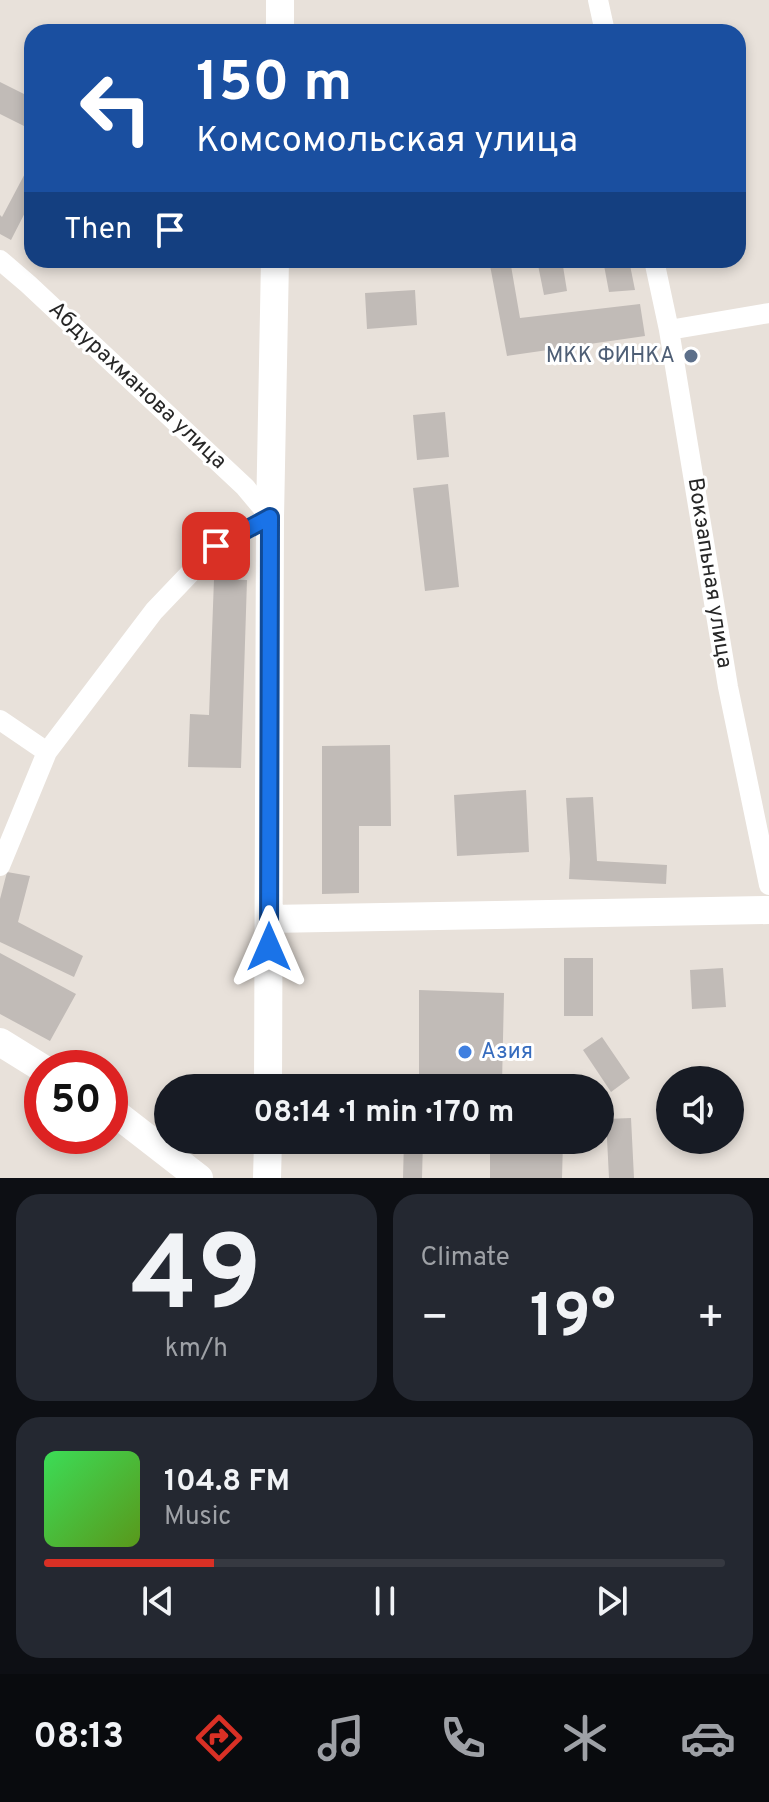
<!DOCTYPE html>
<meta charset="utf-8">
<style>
:root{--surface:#171b24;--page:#242831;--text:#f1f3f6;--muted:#9ea1a6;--line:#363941;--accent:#d93025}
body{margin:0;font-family:Overpass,sans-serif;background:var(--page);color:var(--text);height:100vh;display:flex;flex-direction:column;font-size:30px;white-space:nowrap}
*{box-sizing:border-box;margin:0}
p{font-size:26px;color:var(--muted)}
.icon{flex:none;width:44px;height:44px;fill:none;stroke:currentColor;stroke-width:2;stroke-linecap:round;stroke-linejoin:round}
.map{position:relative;height:1178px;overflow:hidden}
.sheet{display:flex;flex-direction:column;gap:16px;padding:16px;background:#0d0f14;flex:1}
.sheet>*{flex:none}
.top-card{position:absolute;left:24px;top:24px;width:722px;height:244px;border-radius:24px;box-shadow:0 4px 12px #0003;background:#1a4fa0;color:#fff;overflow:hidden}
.buttons{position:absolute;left:656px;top:1066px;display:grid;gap:16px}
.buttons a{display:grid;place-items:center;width:88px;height:88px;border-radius:50%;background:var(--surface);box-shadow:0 4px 12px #0003;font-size:40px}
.speed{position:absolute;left:24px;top:1050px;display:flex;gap:16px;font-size:40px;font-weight:700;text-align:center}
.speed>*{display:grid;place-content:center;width:104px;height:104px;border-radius:50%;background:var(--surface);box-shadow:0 4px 12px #0003;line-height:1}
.speed .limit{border:12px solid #d22;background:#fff;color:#111}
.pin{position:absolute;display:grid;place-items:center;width:68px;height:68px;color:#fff;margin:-34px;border-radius:16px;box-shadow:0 4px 12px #0006}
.me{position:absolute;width:88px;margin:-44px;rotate:0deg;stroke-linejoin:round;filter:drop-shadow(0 0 6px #0008)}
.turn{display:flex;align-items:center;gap:28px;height:168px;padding:0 40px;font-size:36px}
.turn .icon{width:104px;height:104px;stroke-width:2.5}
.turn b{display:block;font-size:56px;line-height:68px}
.then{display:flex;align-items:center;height:76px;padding:0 40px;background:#0003;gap:16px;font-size:30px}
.big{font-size:60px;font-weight:700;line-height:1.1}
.sheet .widget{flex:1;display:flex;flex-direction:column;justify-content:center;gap:12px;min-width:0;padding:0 28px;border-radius:24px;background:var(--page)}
.sheet .dial{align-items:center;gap:0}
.dial b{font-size:104px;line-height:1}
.song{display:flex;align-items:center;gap:24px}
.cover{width:96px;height:96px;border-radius:12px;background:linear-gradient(135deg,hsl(130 70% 55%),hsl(90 70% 35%))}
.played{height:8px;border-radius:4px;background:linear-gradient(90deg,var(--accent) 25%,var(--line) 25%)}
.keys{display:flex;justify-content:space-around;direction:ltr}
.heat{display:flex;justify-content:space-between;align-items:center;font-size:44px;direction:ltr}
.sheet .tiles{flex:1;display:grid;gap:16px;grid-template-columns:1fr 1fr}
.widget:last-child{grid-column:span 2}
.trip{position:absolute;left:154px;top:1074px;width:460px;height:80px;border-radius:40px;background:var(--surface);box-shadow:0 4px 12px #0003;font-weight:700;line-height:80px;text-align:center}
.tabs{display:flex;height:128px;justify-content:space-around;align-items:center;background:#090b0e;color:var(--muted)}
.tabs .icon{width:56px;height:56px}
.tabs .selected{color:var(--accent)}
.tabs b{font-size:36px;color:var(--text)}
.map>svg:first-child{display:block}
.building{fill:#c1bbb7}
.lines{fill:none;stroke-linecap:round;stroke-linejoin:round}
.street{stroke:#fff;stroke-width:20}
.secondary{stroke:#fff;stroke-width:28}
.route-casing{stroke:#114b97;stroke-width:20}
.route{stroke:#1a73e8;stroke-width:14}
.service-dot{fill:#5c6f8a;stroke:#fff;stroke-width:3}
.shop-dot{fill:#3f7fe0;stroke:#fff;stroke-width:3}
.labels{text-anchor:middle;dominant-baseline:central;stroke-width:6;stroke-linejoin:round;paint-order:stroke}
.service-label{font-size:22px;fill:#4e5e75;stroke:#fff;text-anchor:end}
.street-label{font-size:22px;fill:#272727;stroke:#fff}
.shop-label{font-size:22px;fill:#366cbe;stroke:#fff;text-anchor:start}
</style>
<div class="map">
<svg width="769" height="1178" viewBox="0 0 769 1178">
<rect width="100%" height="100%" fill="#e8e1da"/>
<path class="building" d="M0,82L32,98V130L0,114Z
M30,164L32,166V199L11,240L0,234V215L2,217Z
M489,260H510L520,318L640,304L645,336L507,356Z
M537,260H562L567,291L544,295Z
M603,260H629L635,290L609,292Z
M415,290L417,325L367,329L365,293Z
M445,412L449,457L417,460L413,415Z
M448,484L459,587L425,591L413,488Z
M214,579L247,580L241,768L188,767L190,714L209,715Z
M390,745L391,826H359V893L322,894V746Z
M526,790L529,852L457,856L454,795Z
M593,797L597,861L667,865L666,884L569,879L570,859L566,798Z
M7,872L30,876L18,922L83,956L74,977L0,942V899Z
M0,953L76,994L50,1041L0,1014Z
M564,958H593V1016H564Z
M723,968L726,1007L692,1009L690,970Z
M419,990L504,993L502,1084H419Z
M602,1037L630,1078L611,1092L583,1050Z
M631,1118L634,1178H609L606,1119Z
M404,1140H423L422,1178H403Z
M490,1141H563L562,1178H490Z"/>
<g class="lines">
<path class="street" d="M598,0L605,32
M0,260L28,284L245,487L270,517L216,546L154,611L47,752L0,866
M654,260L669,330L728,687L769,885
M669,330L769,313
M0,720L47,752"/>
<path class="secondary" d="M280,32V0
M269,919L769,910
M0,1042L42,1068
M268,1088L270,517L275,260
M110,1109L199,1178
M267,1178L268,1140"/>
</g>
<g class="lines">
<g class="route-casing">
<path id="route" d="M216,546L270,517L269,947"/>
</g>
<use href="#route" class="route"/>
</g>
<circle class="service-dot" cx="691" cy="356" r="8"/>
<circle class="shop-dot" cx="465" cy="1052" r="8"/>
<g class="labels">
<g class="service-label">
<text x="675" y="356">МКК ФИНКА</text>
</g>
<g class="street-label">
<text transform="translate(137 386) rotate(43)">Абдурахманова улица</text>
<text transform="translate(709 573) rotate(81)">Вокэапьная улица</text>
</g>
<g class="shop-label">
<text x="481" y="1052">Азия</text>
</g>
</g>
</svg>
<div class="buttons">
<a><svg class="icon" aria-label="sound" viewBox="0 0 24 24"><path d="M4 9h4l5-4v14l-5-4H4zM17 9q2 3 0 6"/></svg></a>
</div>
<div class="speed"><div class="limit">50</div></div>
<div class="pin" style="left:216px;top:546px;background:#d93025"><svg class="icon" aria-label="arrive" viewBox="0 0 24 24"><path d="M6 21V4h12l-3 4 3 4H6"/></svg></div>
<svg class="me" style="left:269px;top:947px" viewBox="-20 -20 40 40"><path d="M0-17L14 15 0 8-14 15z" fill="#1a73e8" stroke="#fff" stroke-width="4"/></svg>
<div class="trip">08:14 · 1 min · 170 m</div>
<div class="top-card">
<div class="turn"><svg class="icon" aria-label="left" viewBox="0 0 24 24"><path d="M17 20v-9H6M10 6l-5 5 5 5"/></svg><div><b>150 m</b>Комсомольская улица</div></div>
<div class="then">Then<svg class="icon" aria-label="arrive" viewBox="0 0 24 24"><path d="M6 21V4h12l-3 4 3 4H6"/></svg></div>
</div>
</div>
<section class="sheet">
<div class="tiles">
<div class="widget dial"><b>49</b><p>km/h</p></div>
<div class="widget"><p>Climate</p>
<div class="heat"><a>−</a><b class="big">19°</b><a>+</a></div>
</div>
<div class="widget">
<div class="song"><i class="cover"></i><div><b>104.8 FM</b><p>Music</p></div></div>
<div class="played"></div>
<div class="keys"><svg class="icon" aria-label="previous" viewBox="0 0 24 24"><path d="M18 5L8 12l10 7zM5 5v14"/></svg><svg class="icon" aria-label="pause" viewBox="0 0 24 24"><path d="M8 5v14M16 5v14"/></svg><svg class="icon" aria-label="next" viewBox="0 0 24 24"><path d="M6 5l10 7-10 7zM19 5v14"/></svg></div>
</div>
</div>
</section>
<nav class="tabs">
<b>08:13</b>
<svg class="icon selected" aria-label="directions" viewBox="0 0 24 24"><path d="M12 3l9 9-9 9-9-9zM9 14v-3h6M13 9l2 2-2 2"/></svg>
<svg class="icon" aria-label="music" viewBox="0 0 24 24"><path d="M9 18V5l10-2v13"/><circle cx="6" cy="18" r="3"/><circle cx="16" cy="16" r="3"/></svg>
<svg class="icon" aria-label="phone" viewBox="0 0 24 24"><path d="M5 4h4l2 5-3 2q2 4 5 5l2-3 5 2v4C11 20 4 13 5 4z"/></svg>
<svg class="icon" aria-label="climate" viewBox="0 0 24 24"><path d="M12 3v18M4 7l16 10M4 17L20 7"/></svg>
<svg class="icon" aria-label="car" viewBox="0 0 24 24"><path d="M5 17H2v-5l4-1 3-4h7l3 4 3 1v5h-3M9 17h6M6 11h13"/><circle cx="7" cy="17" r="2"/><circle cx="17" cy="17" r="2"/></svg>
</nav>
